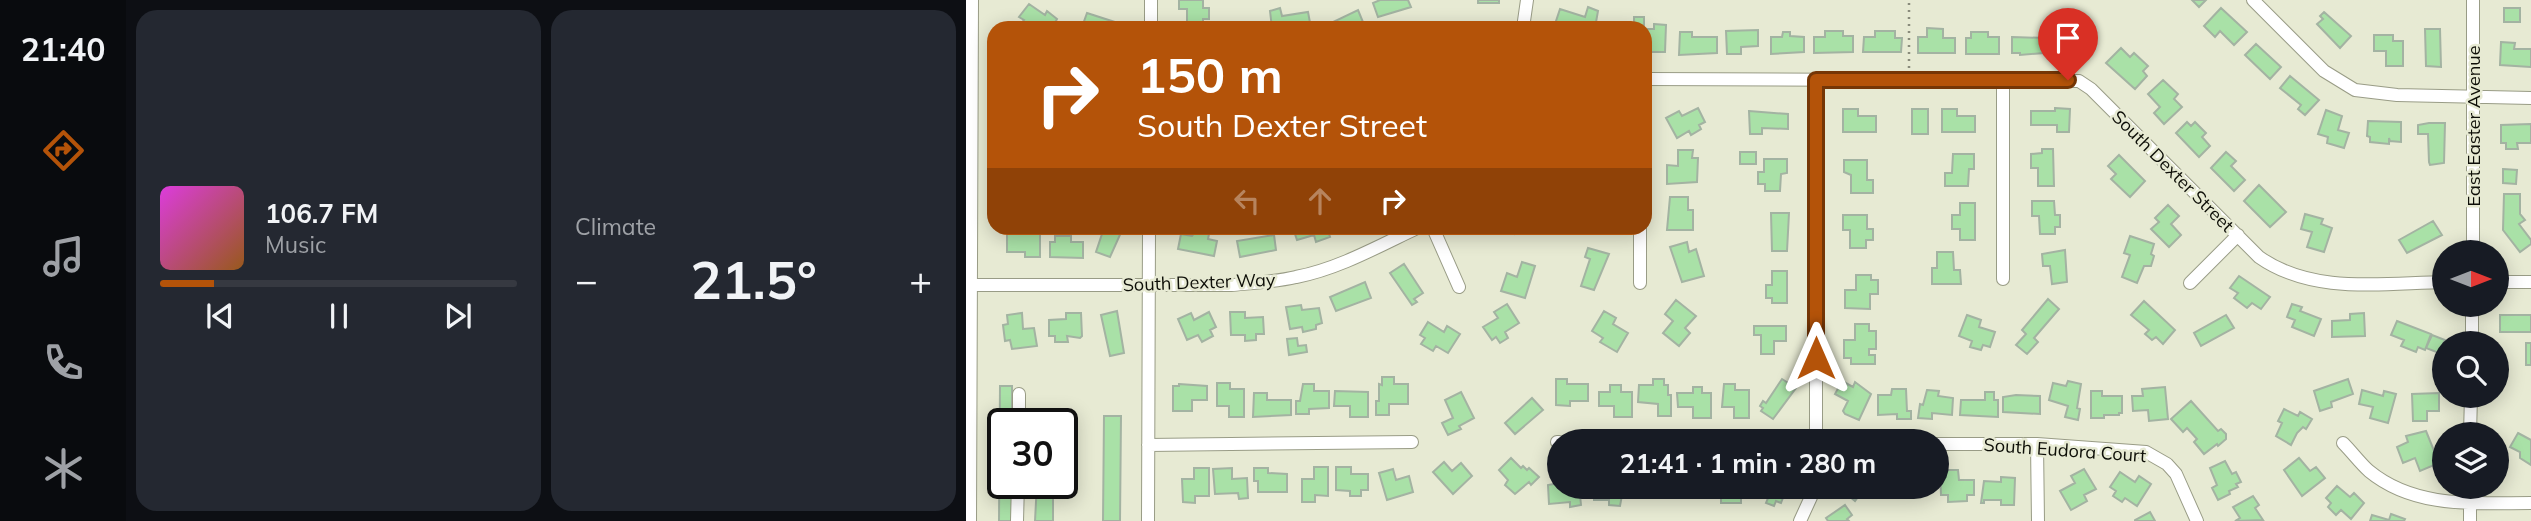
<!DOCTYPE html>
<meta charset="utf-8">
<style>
:root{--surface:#171b24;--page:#242831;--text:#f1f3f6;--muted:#9ea1a6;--line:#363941;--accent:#b45309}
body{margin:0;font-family:Mulish,sans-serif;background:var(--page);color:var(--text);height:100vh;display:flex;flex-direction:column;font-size:26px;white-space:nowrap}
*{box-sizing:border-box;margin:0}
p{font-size:23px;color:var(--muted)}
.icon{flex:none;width:38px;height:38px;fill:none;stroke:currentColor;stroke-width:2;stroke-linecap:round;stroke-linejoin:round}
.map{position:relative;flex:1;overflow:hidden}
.drawer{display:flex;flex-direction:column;gap:10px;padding:10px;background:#0d0f14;width:840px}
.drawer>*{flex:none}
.banner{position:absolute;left:21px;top:21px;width:665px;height:214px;border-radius:21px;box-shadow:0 4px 18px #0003;background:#b45309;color:#fff;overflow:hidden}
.needle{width:46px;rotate:90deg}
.tools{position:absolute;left:1466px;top:240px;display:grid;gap:14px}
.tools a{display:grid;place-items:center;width:77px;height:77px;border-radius:50%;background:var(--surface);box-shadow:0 4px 18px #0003;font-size:35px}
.speed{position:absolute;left:21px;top:408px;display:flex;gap:14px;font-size:35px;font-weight:700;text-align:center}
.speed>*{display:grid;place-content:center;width:91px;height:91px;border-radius:50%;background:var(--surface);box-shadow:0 4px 18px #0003;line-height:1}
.speed .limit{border:4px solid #111;border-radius:10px;background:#fff;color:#111}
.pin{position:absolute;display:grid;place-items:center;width:60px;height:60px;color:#fff;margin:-72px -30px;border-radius:50% 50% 50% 0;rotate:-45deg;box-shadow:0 0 7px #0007}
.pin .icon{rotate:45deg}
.me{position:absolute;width:77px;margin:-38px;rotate:0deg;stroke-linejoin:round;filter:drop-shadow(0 0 5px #0008)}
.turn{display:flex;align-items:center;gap:24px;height:147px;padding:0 35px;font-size:32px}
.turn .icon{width:91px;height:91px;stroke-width:2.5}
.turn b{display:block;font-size:49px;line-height:60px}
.lanes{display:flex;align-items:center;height:66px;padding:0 35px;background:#0003;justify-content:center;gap:35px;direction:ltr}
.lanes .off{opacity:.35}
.big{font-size:52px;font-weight:700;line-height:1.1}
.drawer .widget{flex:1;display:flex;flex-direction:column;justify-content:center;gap:10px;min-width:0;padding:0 24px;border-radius:21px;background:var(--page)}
.song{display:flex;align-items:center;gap:21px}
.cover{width:84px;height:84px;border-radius:10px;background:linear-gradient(135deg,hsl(300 70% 55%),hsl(30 70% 35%))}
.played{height:7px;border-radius:4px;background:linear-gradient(90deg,var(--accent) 15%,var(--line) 15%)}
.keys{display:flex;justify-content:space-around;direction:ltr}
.heat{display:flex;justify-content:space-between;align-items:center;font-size:38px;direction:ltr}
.drawer .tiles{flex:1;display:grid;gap:10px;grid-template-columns:repeat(2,1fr)}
.trip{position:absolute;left:581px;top:429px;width:402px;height:70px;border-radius:35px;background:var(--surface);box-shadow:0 4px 18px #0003;font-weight:700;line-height:70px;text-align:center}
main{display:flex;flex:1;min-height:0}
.tab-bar{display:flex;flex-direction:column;width:126px;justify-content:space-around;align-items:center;background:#090b0e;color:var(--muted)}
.tab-bar .icon{width:49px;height:49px}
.tab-bar .current{color:var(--accent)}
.tab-bar b{font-size:32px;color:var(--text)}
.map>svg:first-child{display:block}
.building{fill:#a9e1a7;stroke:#a3b3a2;stroke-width:2}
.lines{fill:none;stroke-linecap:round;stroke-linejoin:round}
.minor-casing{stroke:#999c86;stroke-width:14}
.major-casing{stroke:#999c86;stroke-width:18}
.path{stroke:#898b7b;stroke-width:2.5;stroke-dasharray:2 5;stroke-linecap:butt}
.minor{stroke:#fff;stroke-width:12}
.major{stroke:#fff;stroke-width:16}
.route-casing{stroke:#753606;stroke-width:18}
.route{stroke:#b45309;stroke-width:12}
.labels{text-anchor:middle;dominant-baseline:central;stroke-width:5;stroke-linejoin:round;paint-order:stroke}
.street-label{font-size:18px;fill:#0d0e07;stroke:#e7ead3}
</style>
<main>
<nav class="tab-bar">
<b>21:40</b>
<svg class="icon current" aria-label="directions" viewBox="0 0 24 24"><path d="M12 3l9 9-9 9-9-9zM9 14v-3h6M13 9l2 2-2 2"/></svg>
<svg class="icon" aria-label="music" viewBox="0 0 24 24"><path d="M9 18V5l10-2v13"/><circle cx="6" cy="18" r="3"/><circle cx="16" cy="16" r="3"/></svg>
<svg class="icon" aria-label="phone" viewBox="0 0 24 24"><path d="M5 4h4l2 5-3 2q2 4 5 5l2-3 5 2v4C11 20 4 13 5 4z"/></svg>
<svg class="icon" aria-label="climate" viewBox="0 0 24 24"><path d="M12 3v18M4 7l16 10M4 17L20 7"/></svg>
</nav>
<section class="drawer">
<div class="tiles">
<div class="widget">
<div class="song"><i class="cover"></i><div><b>106.7 FM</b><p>Music</p></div></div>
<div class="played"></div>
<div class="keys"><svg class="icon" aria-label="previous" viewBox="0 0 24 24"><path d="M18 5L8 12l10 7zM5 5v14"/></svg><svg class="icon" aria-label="pause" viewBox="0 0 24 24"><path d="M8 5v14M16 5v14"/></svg><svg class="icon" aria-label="next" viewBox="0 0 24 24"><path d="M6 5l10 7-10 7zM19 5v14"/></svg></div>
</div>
<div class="widget"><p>Climate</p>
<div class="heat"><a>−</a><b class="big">21.5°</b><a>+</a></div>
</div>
</div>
</section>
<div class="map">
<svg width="1565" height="521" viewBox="0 0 1565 521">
<rect width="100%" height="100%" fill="#e7ead3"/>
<path class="building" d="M213,0H237V8H243V19H237V27L221,26V9H213Z
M414,0H442L445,7L412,17L407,3Z
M512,0H533V3H512Z
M1226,0H1240L1233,7Z
M63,4L79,15L81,11L91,19L86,28H57L54,25L58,20L53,17Z
M622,7L632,11L629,28H601L589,24L594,9L619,17Z
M314,8L316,16L342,12L345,28H306L304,11Z
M1255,8L1281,32L1268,45L1254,31L1249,37L1238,26Z
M1538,8H1554V22H1538Z
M392,10L399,27L367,28L365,23Z
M1358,12L1385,36L1374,48L1351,24L1357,19L1354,16Z
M121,13L158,25L157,28L116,27Z
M668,17H678V28H668Z
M1106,22H1120V29H1126V45H1108V52H1093V29H1106Z
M688,24L700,25L699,52H685V48H679V29H688Z
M961,28L977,29V38H989V53H952V37H961Z
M1459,29H1474L1475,67L1460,66Z
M792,30V46L775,47V54H761L760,31Z
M859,31H877V36H887V52L848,53V37H859Z
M909,31H929V38H936L935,52H897L898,37H909Z
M714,32H726V37H751V53L713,55Z
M817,32H824V36L838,37V52L805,54V37H816Z
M1005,32H1022V37H1033V54H1000V38H1005Z
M1408,35H1427V41H1437V66H1420V51H1408Z
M1046,37L1079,38L1078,53L1054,55V53H1046Z
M1535,42L1549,43L1548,49H1565V67L1534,65Z
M1290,44L1315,67L1304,79L1279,55Z
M1155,48L1164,57L1168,53L1182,66L1177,71L1181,76L1169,89L1140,63Z
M1324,76L1353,100L1339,115L1332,109L1335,105L1314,88Z
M1197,80L1212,94L1208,99L1216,107L1198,124L1188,113L1194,107L1182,94Z
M732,108L739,122L733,125L735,129L725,135L723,131L711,138L700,118L713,111L716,116Z
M1089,108L1104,109L1103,132H1091V125H1065V111H1089Z
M877,109H892V116H910V132H877Z
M946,109H962V134H946Z
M976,109H991V116H1009V132H976Z
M1360,110L1376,116L1372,130L1383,133L1378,148L1361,143L1362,137L1352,134Z
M783,111L822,114V129L796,128V134H784Z
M1402,121L1435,122V142L1424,141L1423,138V144L1404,142V137L1401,136Z
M1221,122L1225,126L1229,122L1240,133L1236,137L1244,146L1233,157L1210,133Z
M1463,123H1479L1478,163L1464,165L1463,162L1462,134H1452V125Z
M1565,124V143H1551L1552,149H1540V143H1535V125Z
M1076,149H1087L1088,186H1072V168H1065V154L1076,153Z
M712,150H727L726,158H732L731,182L701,184V165L712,166Z
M774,152H790V164H774Z
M1260,152L1270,161L1265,166L1279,180L1268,191L1245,168Z
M987,154H1008V169H1003L1002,186H979V173H986Z
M1153,155L1179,181L1164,197L1145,179L1150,174L1142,166Z
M798,159H821V173L815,174L814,191H799V184H792V172H798Z
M878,160H901V180H907V193H885V175L878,172Z
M1537,169L1551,170L1550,184L1537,183Z
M1293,185L1320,212L1304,227L1278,201Z
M1538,194H1554V214L1559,220L1553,224L1565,240V244L1554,252L1537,230Z
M704,197H722V210H727V230H701Z
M1066,201H1088L1089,215H1094V227H1089V234H1074L1073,216H1066Z
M994,203H1009V240H994V229H986V215H994Z
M1202,205L1213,216L1205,224L1215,235L1203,247L1185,229L1193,222L1189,218Z
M805,213H823L821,251H806Z
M1339,214L1357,219L1355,224L1366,228L1358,252L1341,247L1346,232L1335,229Z
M877,215H901V229H907V240H900V248H884V230H877Z
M1467,221L1476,235L1441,253L1433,240Z
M47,228H62V234H74V257H59V252H41V234H47Z
M136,228H157L144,257L130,252L138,228Z
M327,228H361L364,237L350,242L348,235L331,240Z
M538,228H553L548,234Z
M622,228H640H638V233L622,232Z
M230,231L243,234L242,239L251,241L248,256L212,249L215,234L226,236Z
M308,235L310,250L274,257L271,241Z
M89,236H105V242H117V258L84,257V242H89Z
M1164,236L1188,244L1185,254L1188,256L1185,266H1178L1171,283L1156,277L1164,255L1158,253Z
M721,242L723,252L730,249L738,276L716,282L704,247Z
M622,248L643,254L628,290L615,286L624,259L619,257Z
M1099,250L1101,282L1086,284L1084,266H1077L1076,254Z
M971,252H987L988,270H994L995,284H966V268H971Z
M556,262L569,266L559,298L535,291L541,273L551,277Z
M438,264L457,293L448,299L451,302L446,305L424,273Z
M806,271H821V303H806V298H800V285H806Z
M890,275H905V280H912V294H904V309L879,308V290H890Z
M1273,276L1304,297L1295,309L1286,303L1281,308L1268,298L1272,293L1264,288Z
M399,282L405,298L370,311L364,297Z
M1082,299L1093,309L1068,338L1072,342L1061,354L1050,345L1060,334L1056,330Z
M710,300L730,316L719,328L724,333L713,346L697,333L707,321L699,314Z
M1178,301L1209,330L1197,344L1190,337L1186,340L1179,334L1183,330L1165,315Z
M541,304L553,323L539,332L542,338L534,343L530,337L526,340L517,327L532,318L528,312Z
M1326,304L1336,307L1334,311L1355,319L1348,336L1326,327L1329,320L1321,317Z
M335,305L336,310L353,308L356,323L350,325V329L337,332L336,327L324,329L320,307Z
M151,311L158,353L144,356L135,315Z
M638,311L650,318L647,324L662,333L651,352L634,342L637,338L626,331Z
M243,312L250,327L244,330L247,336L236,342L232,335L221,340L212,319L225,313L228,320Z
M264,312H279V318L297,317L298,334H290V340L279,341V335H265Z
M56,313L57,329L68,328L71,346L46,349L44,340L39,341L37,325L42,324L41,315Z
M100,313H115L116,336L114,338L101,336L102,342H89V336H83V320L100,319Z
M1398,313L1399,336L1366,337V321L1384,320V314Z
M1001,315L1015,320L1013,327L1029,332L1024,347L1017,345L1015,350L1004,347L1006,341L993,336Z
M1260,315L1268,328L1235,346L1228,333Z
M1534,315H1565V332H1534Z
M1431,321L1465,334L1459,350L1452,347L1450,352L1435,346L1438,340L1425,335Z
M462,322L478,332L481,326L494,334L482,353L470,346L467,351L455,344L459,338L454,335Z
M889,324H903V331H910V349H903V355H909V364H885V358H878V340H889Z
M788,326H820V341H808V354H795V335H788Z
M1466,335L1479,340L1473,353L1460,348Z
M331,338L332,346L340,345L341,352L323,355L321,339Z
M1560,343H1565V365H1560Z
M416,377H428V384H442V404H423V415H410V401H413V384L416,385Z
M590,379H601V384H622V401H604V406L590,405Z
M687,379H698V385H702V395H705V416H692V404L672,402L673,385H687Z
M816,379L830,388L807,419L795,411L797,408L794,406L797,401L800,403Z
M1382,379L1387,394L1365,402L1366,407L1354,411L1348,391Z
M876,381L887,387L889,382L905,394L893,420L879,414L877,411L882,401L869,394Z
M1102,381L1115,384L1111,408L1114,409L1112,420L1099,417L1102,406L1083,400L1087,383L1100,386Z
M251,383H264V389H278V417H263V406H251Z
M213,384L241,386V400H226V411H207V386H213Z
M337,384H348V391H363V408L343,409V414H330V401H334Z
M758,384H769V390H783V418H768V407H756Z
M644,385H655V392H666V417H648V406H633V392H644Z
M34,386H46V424H37V483H46V521H33Z
M727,387H736V393H745V418H727V407H712L711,393H727Z
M1199,387L1202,419L1183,421L1182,410L1167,411L1166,396H1177L1176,389Z
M926,389H940L941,411H945V419H931V414L912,415V395H925Z
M961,390L973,391L972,396L987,398L986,415L966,413V419L952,418L954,404L957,405Z
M1396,390L1417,396L1418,391L1430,394L1422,423L1404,418L1407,407L1393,404Z
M369,391L402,392V417H384V406H368Z
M1125,391H1136V396H1156V413H1153V415H1138V418H1125Z
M495,392L508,418L493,426L495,429L482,435L476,423L487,418L479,400Z
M1019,392H1028V400H1032V417L994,415L995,400H1019Z
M288,393H301V400H325V415L287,417Z
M1473,393V411H1461V421H1447L1446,394Z
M1050,395L1074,396V414L1037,412V397Z
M566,398L577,410L549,434L539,423Z
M1225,401L1252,431L1255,429L1260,434V439L1252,446L1251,444L1238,454L1228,442L1231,439L1221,428L1217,432L1205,419Z
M1318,409L1332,416L1334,412L1346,419L1340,429L1337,427L1331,433L1325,445L1310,436L1316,423L1312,421Z
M70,416H87V424H70Z
M138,416H155L154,521H137Z
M1460,431L1473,463L1454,471L1449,458L1437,463L1431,447L1442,442L1440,436Z
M1552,433L1565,440V465L1554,458V452L1544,447Z
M545,458L555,468L557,466L561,470L563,468L573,477L565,485L563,482L549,494L539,485L542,480L533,470Z
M1333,458L1344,471L1350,467L1359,478L1336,496L1318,470Z
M1259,461L1266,474L1270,472L1275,482L1270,484L1272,487L1263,491L1264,494L1252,500L1246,488L1251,485L1244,468Z
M478,462L486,471L495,463L506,476L487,494L467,472Z
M348,467H362V496L349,495V502H336V479H348Z
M370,467H385V474H402V490H395V496H384V491L370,490Z
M228,468H243V496H229V503L217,502L216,479H228Z
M266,468V479L281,478L282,498L273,499L272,493L249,494L247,469Z
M288,468H302V473L321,474V492H292V481H288Z
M427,469L430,480L443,476L447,492L421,500L413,473Z
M1118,469L1130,489L1118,495L1121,501L1105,510L1094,491L1109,483L1105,476Z
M974,470H992L993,480H1008V495H1001V501L982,502V495H975Z
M1154,472L1169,482L1173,476L1185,484L1171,506L1159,498L1156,502L1147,496L1150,491L1144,487Z
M1035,477L1049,478L1048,505H1035V500H1018V503H1015L1018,481L1035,482Z
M71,483H87V521H69Z
M593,483V486H613L615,505L604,507V502L583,504L582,485Z
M628,486H663L662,495H656L654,506L643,505V500H628Z
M671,486H698L699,495L673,498Z
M710,486H742V492H728V497H717V492H710Z
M748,486H782V494H775V503H755V495H748Z
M787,486H818L821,487L815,503L810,501L808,506L800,503L802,498L785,492Z
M871,486H900L889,501Z
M928,486H961V492L928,493Z
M1371,486L1384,497L1388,493L1398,503L1385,519L1375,510L1370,515L1362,507L1365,503L1360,498Z
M1287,496L1293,505L1289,508L1297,520L1269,521L1274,518L1267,507Z
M879,505L886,515L881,519L883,521H862L860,518Z
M1184,512L1189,521H1169V520Z
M1425,514L1439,519L1438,521H1404L1406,515L1423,520Z"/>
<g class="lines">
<g class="minor-casing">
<path id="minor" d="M1287,0L1358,71L1389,90L1431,95L1565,98
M185,28V0
M557,28L561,0
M679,79L1113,81L1125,89L1293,257C1347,295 1416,283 1479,282
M467,228L493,287
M674,228V283
M1507,252V0
M1037,279V81
M1531,282H1565
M1224,283L1272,235
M4,285H265C287,283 309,282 330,277C372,269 413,246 451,228
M1506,343V304
M53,424V394
M1504,434L1505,396
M850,441V80
M591,442H593
M1377,443C1386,452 1394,463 1403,471C1449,509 1510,503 1565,503
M971,444H1071L1180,452L1201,464L1210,474L1231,521
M1071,444L1072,521
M182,445L446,442
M1504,486V521
M51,521L52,483
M182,521L183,228
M834,521L845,497L846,486"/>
</g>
<g class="major-casing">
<path id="major" d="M2,521L4,0"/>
</g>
<path class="path" d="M943,3V69"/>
<use href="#minor" class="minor"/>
<use href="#major" class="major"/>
</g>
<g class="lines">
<g class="route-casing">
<path id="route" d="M850,358V80H1102"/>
</g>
<use href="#route" class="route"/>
</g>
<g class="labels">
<g class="street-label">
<text transform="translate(1507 126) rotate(-90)">East Easter Avenue</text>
<text transform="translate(1207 171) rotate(45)">South Dexter Street</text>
<text transform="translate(233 282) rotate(-2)">South Dexter Way</text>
<text transform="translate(1099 450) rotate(4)">South Eudora Court</text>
</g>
</g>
</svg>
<div class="tools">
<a><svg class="needle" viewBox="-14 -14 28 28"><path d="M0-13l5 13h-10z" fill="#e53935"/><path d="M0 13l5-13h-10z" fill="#9ea1a6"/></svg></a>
<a><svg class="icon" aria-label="search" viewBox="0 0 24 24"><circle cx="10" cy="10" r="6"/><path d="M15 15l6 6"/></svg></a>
<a><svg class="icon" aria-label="layers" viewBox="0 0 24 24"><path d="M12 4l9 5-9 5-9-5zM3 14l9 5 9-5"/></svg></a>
</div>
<div class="speed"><div class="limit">30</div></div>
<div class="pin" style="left:1102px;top:80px;background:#d93025"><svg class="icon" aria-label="arrive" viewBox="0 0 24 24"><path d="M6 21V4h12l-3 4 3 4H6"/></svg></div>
<svg class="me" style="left:850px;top:358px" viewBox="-20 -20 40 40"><path d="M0-17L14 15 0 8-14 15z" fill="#b45309" stroke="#fff" stroke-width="4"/></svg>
<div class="trip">21:41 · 1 min · 280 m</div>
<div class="banner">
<div class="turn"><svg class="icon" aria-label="right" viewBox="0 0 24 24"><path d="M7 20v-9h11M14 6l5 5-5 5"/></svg><div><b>150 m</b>South Dexter Street</div></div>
<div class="lanes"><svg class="icon off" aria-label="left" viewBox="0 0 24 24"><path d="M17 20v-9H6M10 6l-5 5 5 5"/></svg><svg class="icon off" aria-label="ahead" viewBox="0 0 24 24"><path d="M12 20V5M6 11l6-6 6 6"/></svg><svg class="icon" aria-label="right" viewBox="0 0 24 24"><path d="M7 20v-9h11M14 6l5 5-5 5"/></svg></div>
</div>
</div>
</main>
